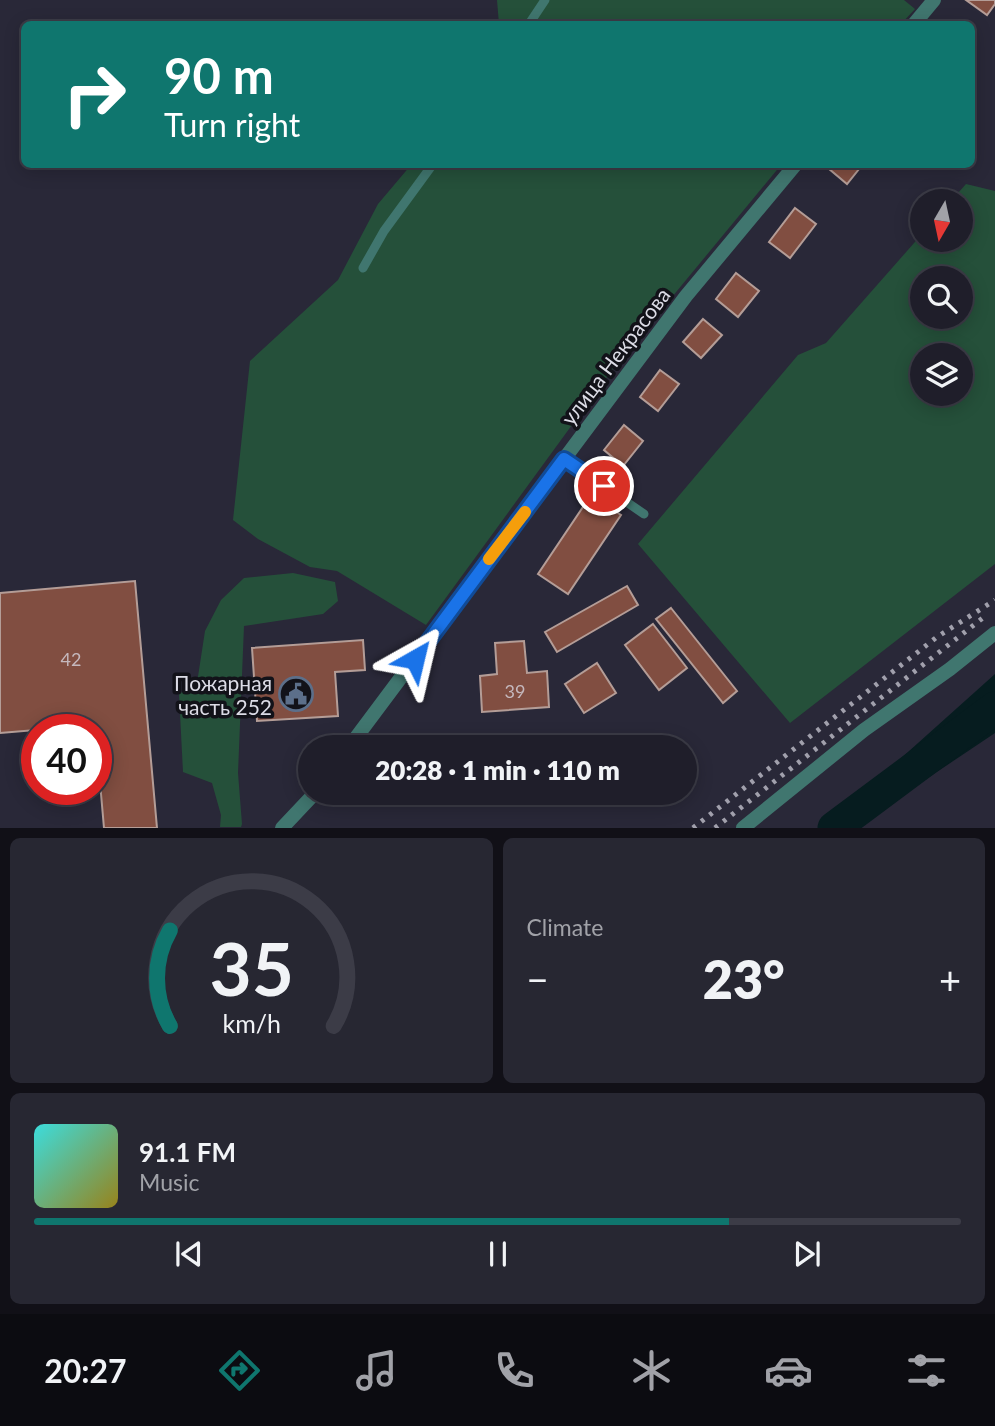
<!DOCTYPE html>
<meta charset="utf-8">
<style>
:root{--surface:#1f1e2a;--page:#272732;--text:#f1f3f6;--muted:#a1a2a8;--line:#3c3c47;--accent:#0f766e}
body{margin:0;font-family:Lato,sans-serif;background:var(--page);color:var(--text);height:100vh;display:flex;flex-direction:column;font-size:26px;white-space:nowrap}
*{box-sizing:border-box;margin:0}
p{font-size:23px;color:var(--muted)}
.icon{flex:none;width:38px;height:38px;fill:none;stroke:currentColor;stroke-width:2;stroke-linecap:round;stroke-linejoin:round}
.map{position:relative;height:828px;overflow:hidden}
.sheet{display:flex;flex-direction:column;gap:10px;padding:10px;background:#111017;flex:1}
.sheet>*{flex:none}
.guide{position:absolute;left:21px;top:21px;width:954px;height:147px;border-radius:10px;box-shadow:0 4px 18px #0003,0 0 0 2px var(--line);background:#0f766e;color:#fff;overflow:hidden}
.needle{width:46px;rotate:189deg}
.fabs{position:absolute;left:910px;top:189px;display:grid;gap:14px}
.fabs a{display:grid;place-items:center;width:63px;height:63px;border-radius:50%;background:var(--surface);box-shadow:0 4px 18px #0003,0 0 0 2px var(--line);font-size:35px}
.speed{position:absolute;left:21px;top:714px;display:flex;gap:14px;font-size:35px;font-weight:700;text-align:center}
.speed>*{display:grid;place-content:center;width:91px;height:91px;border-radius:50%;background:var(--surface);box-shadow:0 4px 18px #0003,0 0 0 2px var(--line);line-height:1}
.speed .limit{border:10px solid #d22;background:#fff;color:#111}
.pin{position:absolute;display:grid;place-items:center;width:60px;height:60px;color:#fff;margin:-30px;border:4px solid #fff;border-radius:50%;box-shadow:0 2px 7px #0007}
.me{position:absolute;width:77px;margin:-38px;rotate:37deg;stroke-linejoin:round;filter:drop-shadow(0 0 5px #0008)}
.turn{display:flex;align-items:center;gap:24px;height:147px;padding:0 28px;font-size:32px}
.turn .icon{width:91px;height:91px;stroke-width:2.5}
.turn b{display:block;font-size:49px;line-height:60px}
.big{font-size:52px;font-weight:800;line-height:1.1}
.sheet .widget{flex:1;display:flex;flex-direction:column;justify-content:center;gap:10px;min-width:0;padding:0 24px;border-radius:10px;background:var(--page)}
.sheet .dial{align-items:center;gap:0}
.dial svg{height:182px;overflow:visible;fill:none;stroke:var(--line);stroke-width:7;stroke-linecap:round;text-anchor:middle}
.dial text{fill:var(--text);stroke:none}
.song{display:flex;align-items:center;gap:21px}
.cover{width:84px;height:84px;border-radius:10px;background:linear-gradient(135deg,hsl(180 70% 55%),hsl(50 70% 35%))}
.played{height:7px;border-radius:4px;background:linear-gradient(90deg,var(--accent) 75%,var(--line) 75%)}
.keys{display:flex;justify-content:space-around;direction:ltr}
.heat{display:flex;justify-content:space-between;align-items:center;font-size:38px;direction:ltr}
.sheet .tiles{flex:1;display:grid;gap:10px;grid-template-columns:1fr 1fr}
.widget:last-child{grid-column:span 2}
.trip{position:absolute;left:298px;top:735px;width:399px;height:70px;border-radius:35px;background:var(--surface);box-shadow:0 4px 18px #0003,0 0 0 2px var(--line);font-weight:800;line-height:70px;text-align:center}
.menu{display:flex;height:112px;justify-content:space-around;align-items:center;background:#0c0c11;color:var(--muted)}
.menu .icon{width:49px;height:49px}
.menu .active{color:var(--accent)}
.menu b{font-size:32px;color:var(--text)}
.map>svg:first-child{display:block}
.green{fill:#25503a;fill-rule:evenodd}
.water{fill:#061c1f}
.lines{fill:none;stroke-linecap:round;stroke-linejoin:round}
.river{stroke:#061c1f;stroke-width:33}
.building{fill:#814e41;stroke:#b49d97;stroke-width:2}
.service{stroke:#40766f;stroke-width:9}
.minor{stroke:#40766f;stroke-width:14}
.tertiary{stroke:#40766f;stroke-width:14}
.rail{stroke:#a1a0ac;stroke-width:5;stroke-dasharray:3.5 7;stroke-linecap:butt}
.route-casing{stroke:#114b97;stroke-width:18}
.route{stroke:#1a73e8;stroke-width:12}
.slow{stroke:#f59e0b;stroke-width:12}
.labels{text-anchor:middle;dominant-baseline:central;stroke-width:7;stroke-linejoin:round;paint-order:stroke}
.number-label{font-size:18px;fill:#c5b8bd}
.street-label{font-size:21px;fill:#dcdce6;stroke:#121219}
.poi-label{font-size:21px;fill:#dcdce6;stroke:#121219;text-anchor:end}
</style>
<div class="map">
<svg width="995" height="828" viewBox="0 0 995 828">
<rect width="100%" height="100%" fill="#292838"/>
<path class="green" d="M497,0H904L915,9L901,24H499Z
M411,165H781L615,366L426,625L337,571L310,567L258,539L233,520L250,361L338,280L378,204Z
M966,184L995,191V564L790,723L638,544L798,355L826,343L922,234V240H961V201H951ZM922,278H961V317H922ZM922,355H961V394H922Z
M293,573L335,582L338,601L323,614L244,626L238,773L242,824L241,827H220L221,815L212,783L183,772L179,694L197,683L205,631L221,600L244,578Z"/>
<path class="water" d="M995,674V733L919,784L900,790L889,769Z"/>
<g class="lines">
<path class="river" d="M834,828L995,708"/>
</g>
<path class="building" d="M966,0H995V4L987,15Z
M831,164H863L847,184L828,168Z
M795,208L816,224L790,258L769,242Z
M736,273L759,291L738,317L716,299Z
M703,319L722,335L701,358L683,342Z
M660,370L679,384L658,411L640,397Z
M624,425L643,441L623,466L604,450Z
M591,495L621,515L568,594L538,574Z
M135,581L157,828H104L95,725L0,733V593Z
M627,586L638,605L557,652L545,632Z
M671,608L737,691L723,703L656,619Z
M653,624L687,668L659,690L625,645Z
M363,640L365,670L335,672L338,716L257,721L252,648Z
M524,641L527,673L547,671L549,707L482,712L480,676L497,674L495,643Z
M597,663L616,693L584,713L565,684Z"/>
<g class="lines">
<path class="service" d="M529,24L545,0
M363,268L384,231L433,164
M564,459L644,514"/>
<path class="minor" d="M743,828L864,730L950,669L995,633"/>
<path class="tertiary" d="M914,24L934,0
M349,747L686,296L796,164
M282,828L315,793"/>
<path class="rail" d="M693,828L937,637L995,600
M715,828L984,617"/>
</g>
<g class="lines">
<g class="route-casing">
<path id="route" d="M415,659L564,459L604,486"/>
</g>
<use href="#route" class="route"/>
<path class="slow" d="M489,559L525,512"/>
</g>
<defs>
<g id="civic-ring" transform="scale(1.75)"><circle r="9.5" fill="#121219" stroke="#5c6f8a" stroke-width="1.5"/><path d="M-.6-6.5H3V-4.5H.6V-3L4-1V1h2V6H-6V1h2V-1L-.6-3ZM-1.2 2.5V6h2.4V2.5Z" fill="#5c6f8a"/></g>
</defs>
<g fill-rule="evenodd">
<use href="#civic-ring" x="296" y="694"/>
</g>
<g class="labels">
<g class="number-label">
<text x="71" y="659">42</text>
<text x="515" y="691">39</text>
</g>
<g class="street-label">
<text transform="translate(615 356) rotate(-53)">улица Некрасова</text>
</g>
<g class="poi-label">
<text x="272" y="682">Пожарная<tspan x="272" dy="24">часть 252</tspan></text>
</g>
</g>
</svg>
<div class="fabs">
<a><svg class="needle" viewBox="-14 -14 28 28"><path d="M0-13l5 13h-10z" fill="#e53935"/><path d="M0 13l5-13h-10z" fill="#a1a2a8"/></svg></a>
<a><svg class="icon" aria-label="search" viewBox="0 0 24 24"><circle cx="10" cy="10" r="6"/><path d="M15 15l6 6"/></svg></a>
<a><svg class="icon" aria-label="layers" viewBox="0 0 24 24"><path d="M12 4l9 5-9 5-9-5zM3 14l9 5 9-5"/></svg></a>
</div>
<div class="speed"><div class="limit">40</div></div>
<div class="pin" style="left:604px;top:486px;background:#d93025"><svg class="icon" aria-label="arrive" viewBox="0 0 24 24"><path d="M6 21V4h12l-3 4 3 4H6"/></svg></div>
<svg class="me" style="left:415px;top:659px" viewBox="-20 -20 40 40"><path d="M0-17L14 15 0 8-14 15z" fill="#1a73e8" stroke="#fff" stroke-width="4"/></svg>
<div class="trip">20:28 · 1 min · 110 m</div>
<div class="guide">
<div class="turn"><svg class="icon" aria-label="right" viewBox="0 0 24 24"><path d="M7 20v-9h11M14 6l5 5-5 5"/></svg><div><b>90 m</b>Turn right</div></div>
</div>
</div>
<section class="sheet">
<div class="tiles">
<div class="widget dial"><svg viewBox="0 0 100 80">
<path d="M14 69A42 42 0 1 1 86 69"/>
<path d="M14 69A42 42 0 0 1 14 27" stroke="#0f766e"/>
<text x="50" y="56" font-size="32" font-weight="700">35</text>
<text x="50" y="72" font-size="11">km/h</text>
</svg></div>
<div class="widget"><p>Climate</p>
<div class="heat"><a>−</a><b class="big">23°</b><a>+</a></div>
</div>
<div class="widget">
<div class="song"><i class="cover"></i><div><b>91.1 FM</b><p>Music</p></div></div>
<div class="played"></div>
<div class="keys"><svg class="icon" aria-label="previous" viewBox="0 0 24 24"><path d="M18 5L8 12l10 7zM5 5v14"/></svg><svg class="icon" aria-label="pause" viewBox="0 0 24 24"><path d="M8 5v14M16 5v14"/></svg><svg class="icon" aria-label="next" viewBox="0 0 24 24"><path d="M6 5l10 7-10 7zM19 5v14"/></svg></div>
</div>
</div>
</section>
<nav class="menu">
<b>20:27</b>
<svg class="icon active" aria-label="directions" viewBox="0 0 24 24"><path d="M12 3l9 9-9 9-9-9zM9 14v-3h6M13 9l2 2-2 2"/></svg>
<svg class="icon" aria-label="music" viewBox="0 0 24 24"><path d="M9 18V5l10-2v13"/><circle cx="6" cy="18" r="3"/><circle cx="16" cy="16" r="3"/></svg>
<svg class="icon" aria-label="phone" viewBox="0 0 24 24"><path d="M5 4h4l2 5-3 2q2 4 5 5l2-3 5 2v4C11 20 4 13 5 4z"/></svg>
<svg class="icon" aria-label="climate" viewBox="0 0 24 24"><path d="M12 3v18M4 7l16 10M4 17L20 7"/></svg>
<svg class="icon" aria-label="car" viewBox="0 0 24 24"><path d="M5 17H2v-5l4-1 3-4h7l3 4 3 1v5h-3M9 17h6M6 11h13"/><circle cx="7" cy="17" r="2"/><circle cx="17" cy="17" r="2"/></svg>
<svg class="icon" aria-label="filters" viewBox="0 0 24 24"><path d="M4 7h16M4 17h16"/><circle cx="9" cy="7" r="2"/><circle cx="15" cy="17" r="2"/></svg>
</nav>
